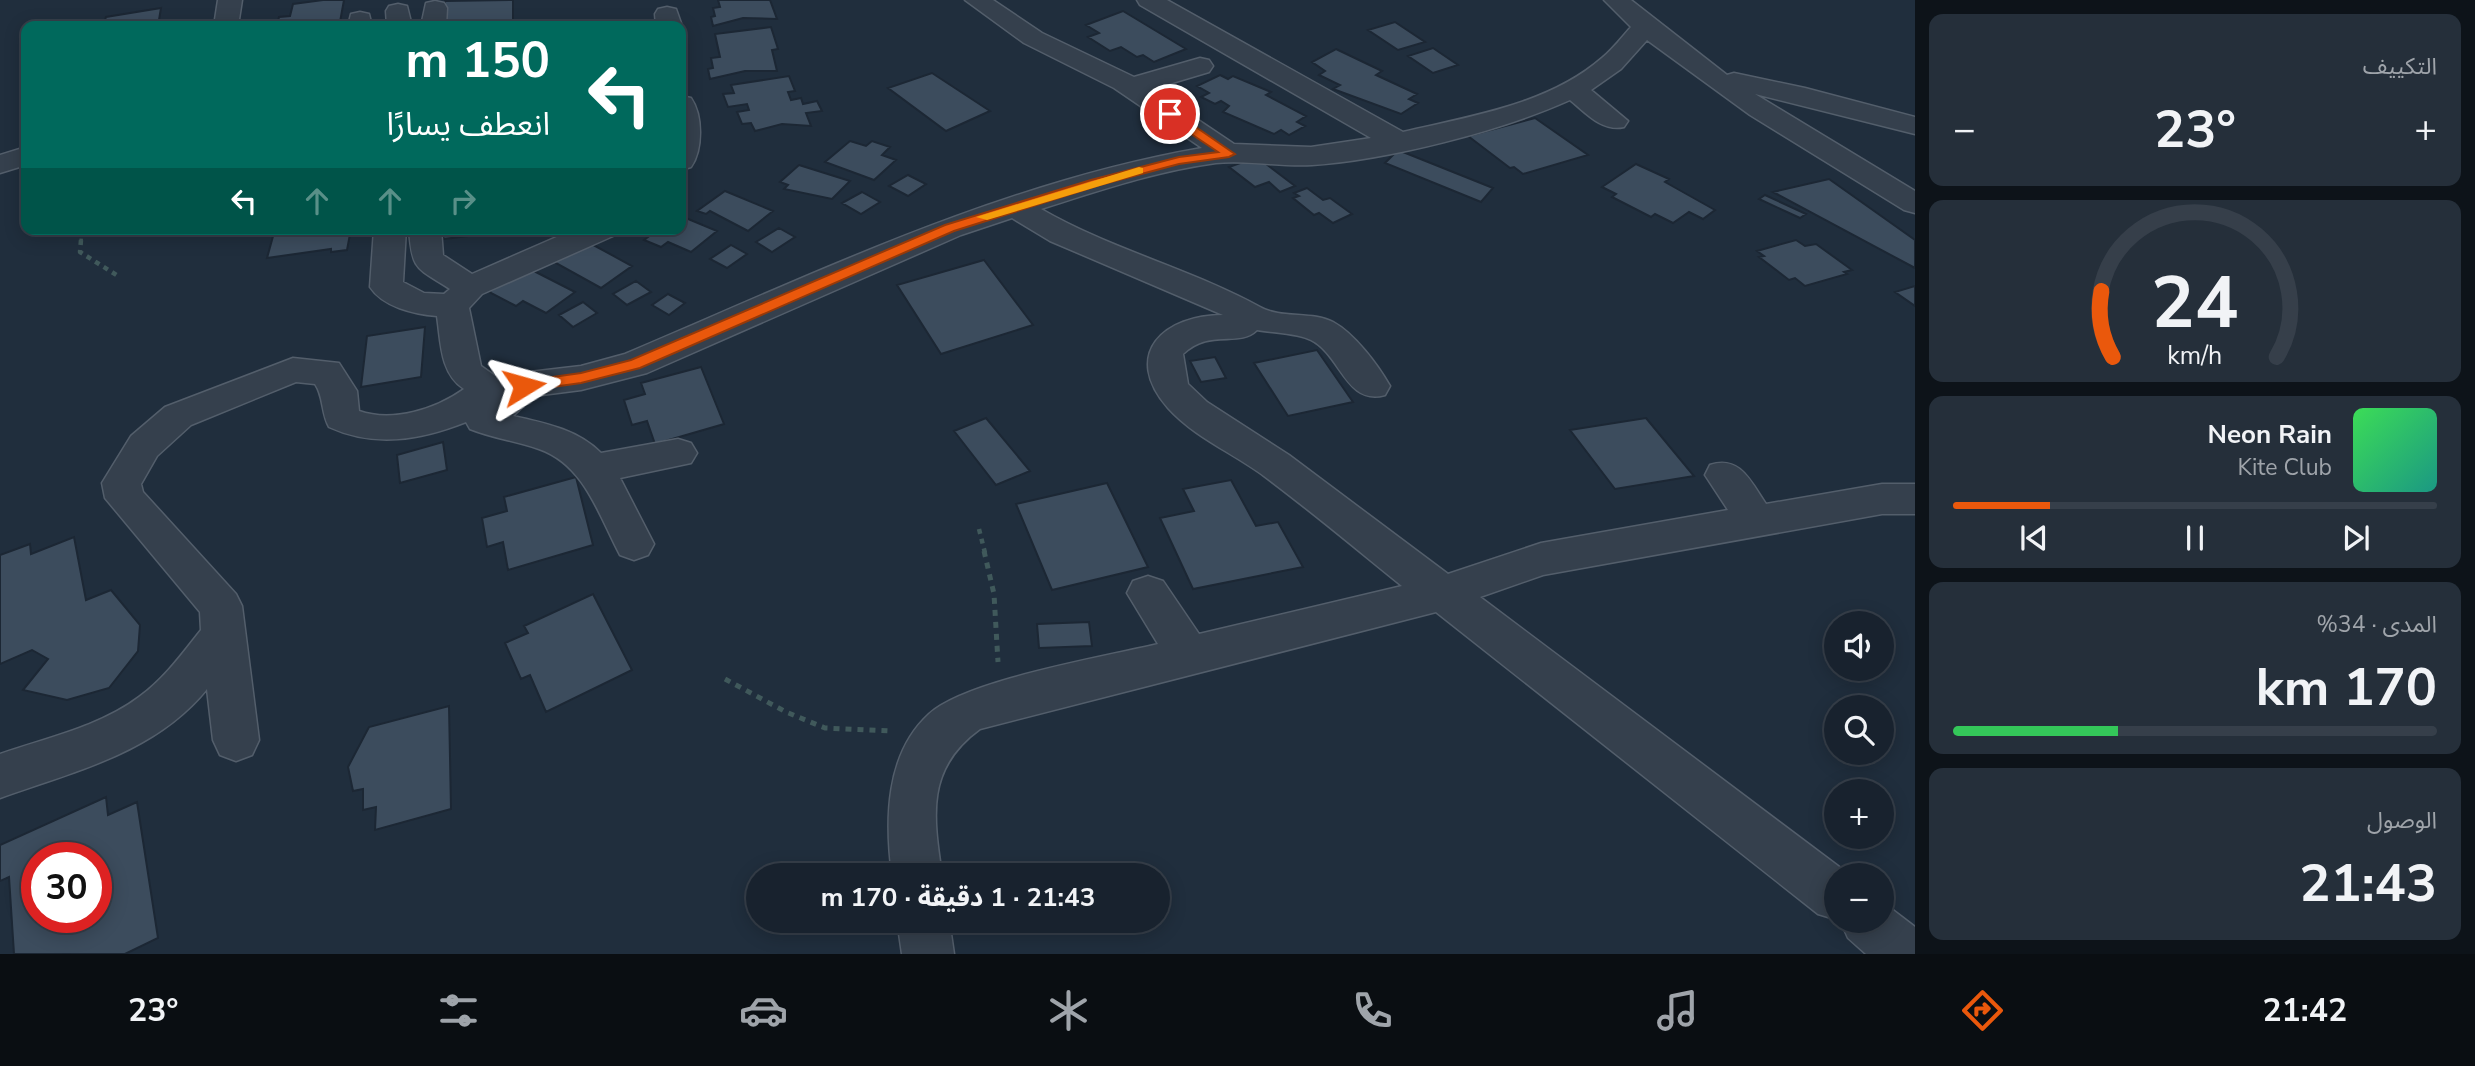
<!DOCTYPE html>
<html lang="ar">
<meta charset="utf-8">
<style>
:root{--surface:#18222e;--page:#252f3a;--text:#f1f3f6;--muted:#9fa4aa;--line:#363f4a;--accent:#ea580c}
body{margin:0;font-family:"Nunito Sans","Noto Sans Arabic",sans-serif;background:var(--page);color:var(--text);direction:rtl;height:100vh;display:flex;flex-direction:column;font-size:26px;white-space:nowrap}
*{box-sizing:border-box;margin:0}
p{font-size:23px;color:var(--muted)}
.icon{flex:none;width:38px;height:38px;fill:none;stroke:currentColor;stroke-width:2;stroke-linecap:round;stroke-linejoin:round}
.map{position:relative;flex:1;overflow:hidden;direction:ltr}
.sheet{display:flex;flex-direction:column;gap:14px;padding:14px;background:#0d1319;width:560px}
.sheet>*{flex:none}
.guide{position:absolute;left:21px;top:21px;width:665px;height:214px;border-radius:14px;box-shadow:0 4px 18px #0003,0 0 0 2px var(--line);direction:rtl;background:#00695c;color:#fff;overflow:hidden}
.fabs{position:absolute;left:1824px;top:611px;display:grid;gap:14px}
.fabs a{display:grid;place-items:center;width:70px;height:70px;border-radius:50%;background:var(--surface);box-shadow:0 4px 18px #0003,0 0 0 2px var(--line);font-size:35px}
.speed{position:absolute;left:21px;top:842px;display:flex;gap:14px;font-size:35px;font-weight:700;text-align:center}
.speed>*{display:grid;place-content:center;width:91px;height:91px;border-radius:50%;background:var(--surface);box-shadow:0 4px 18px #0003,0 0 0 2px var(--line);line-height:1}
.speed .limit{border:10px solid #d22;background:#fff;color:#111}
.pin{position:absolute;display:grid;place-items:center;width:60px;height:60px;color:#fff;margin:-30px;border:4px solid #fff;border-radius:50%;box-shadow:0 2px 7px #0007}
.me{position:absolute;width:77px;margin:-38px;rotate:82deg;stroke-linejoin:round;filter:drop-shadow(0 0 5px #0008)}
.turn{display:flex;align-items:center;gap:24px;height:147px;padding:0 21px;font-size:32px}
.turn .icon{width:91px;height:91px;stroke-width:2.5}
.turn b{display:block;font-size:49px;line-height:60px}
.lanes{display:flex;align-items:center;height:66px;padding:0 21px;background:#0003;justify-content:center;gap:35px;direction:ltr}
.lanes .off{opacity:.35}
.big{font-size:52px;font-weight:700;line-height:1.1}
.sheet .card{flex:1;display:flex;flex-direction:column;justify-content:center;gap:10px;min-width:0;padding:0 24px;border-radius:14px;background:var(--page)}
.sheet .dial{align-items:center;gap:0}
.dial svg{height:182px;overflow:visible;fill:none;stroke:var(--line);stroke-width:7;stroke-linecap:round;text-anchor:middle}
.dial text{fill:var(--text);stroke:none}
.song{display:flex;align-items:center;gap:21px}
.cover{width:84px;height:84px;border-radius:10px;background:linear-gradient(135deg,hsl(130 70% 55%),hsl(170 70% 35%))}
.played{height:7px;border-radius:4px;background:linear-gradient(90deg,var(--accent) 20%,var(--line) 20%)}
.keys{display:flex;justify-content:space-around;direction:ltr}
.heat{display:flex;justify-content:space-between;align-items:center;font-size:38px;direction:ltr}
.charge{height:10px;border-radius:5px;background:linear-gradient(90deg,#34c759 34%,var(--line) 0)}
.trip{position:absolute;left:746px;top:863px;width:424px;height:70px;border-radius:35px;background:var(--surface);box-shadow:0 4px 18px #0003,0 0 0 2px var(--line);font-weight:700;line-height:70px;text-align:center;direction:rtl}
.menu{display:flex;height:112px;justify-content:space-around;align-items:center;background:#0a0e12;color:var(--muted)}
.menu .icon{width:49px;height:49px}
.menu .current{color:var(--accent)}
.menu b{font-size:32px;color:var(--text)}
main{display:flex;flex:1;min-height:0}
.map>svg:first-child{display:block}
.building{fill:#3c4c5d;stroke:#1c2734;stroke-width:2;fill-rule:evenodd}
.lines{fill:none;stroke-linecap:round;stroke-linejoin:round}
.minor-casing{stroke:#535e6b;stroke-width:3}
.path-far2{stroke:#40595b;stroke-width:3.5;stroke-dasharray:3.5 3.5;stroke-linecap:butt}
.path-far1{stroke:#40595b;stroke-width:4.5;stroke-dasharray:5 5;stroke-linecap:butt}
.path{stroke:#40595b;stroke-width:5;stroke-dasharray:6 6;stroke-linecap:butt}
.minor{fill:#35404d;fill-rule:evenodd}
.route{fill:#ea580c;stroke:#983908;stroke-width:2}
.slow{fill:#f59e0b}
</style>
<main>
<section class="sheet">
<div class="card"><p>التكييف</p>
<div class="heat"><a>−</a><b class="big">23°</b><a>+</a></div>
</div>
<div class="card dial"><svg viewBox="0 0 100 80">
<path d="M14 69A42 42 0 1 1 86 69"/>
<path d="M14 69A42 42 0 0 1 9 40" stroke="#ea580c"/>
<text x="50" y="56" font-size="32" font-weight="700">24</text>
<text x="50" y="72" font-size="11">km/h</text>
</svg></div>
<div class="card">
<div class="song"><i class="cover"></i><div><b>Neon Rain</b><p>Kite Club</p></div></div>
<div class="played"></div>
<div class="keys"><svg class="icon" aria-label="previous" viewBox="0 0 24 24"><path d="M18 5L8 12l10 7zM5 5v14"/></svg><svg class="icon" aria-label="pause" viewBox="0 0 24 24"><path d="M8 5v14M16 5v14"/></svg><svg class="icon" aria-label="next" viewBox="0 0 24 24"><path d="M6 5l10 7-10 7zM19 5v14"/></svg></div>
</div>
<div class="card"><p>المدى · 34%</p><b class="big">170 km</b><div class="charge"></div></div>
<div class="card"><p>الوصول</p><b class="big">21:43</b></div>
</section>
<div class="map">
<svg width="1915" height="954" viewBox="0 0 1915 954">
<rect width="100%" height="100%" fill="#202e3d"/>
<path class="building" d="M323,0H344L340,22L313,26H277L279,17L290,16L293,4Z
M513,0V23L443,26L445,1Z
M718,0H770L777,19L743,18L713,26L711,17L715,16L713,8L720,7Z
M161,8L158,26H82V23L105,20L106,17Z
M1123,11L1186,49L1154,62L1143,55L1137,57L1121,47L1110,51L1088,37L1099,33L1086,25Z
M1395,22L1425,42L1398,50L1368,30Z
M771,27L778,49L772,50L777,71H745L710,79L708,69L713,68L711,58L720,57L715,34Z
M1433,48L1458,65L1433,73L1408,56Z
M1336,49L1382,71L1376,75L1417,94L1409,99L1418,103L1401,114L1333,89L1340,85L1319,75L1325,71L1312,62Z
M932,73L990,111L946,131L888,88Z
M1220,75L1228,79L1233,76L1271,92L1266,95L1306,116L1297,122L1305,126L1289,135L1281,130L1274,134L1223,112L1229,106L1221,101L1215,104L1201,97L1209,93L1197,86Z
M789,76L795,91L788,92L791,100L801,98L803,104L817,101L822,111L806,113L811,126L782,124L755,131L751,123L742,124L737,112L749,110L747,104L728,107L723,94L734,93L731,85Z
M1535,118L1588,155L1523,174L1514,167L1510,168L1468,136Z
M850,141L866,146L872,141L890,147L882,155L896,160L874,180L825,162Z
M1398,150L1493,188L1481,202L1385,163Z
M1257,157L1295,186L1280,192L1269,182L1255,187L1229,167Z
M1636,164L1669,179L1665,182L1715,210L1703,219L1689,212L1673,223L1655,214L1651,217L1612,197L1616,194L1602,187Z
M799,165L850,181L832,199L784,189L788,185L780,182Z
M908,175L926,184L908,196L889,186Z
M1829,179L1915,240V268L1773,192Z
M1307,188L1323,200L1330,198L1352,214L1333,223L1319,213L1314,215L1293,198L1299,196L1294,193Z
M725,191L773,211L748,231L710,211L706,214L697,211Z
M862,192L880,202L861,214L842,203Z
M1765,195L1806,214L1800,218L1759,199Z
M681,216L717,231L691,252L668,242L661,247L644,240L648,237L638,233L643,229H681Z
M779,228L795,237L772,252L756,242Z
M275,229H351L347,250L331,252V249L267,258Z
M445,229H484V234L443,239Z
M1796,240L1805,246L1816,244L1852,270L1844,272L1847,274L1805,286L1795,278L1789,280L1759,257L1764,256L1757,251Z
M586,241L632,266L601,288L554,262Z
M731,245L747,254L727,268L710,259Z
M984,260L1033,325L941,354L897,285Z
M526,267L575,292L546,313L523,301L516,306L489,292Z
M636,281L651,292L627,305L613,294Z
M1915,286V306L1895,292Z
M668,294L685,303L669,315L652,305Z
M583,302L597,313L573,327L559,315Z
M425,327L421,377L361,387L367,336Z
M1317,350L1353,402L1288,416L1254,363Z
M1215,357L1226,378L1201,382L1190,361Z
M701,367L724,424L655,444L647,421L632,425L624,400L645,394L641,383Z
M986,418L1030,471L996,485L954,431Z
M1646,418L1694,476L1615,489L1570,430Z
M443,442L447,470L400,483L397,455Z
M576,477L593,545L508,570L503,542L487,547L482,518L507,511L504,497Z
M1231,480L1256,526L1278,522L1303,567L1193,589L1160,518L1194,511L1183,489Z
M1107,483L1148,567L1052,590L1016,504Z
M74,537L86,600L111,590L140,625L138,651L109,688L67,700L23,690L48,659L32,650L0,664V555L30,544L31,554Z
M593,594L632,670L546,712L530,675L521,679L505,643L528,633L524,626Z
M1089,622L1092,646L1039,648L1037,624Z
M449,706L451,809L375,830L376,807L363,810V789L353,791L348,767L369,727Z
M106,797L108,815L137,802L158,938L125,954H14L9,877L0,881V845ZM37,858H96V917H37Z"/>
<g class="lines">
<g class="minor-casing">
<path id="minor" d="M218,0H242L238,26H214Z
M965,0H993L1042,33L1134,77L1200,58L1209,60L1213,66L1209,72L1152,89L1234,144L1311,147L1371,138L1140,5L1137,0H1167L1403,132C1470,116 1548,105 1602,58C1613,49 1622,37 1631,27L1604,0H1631L1727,75L1734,73L1805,88L1915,117V134L1755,94L1915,191V213L1904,210L1750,115L1647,40L1621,69L1591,90L1628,121L1624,127C1602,132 1586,113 1570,100C1501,131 1387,160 1312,165C1280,167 1248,160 1216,163C1156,171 1098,191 1041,209C1110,249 1191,269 1260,307C1281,319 1312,311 1333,322C1355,334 1378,365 1390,386L1385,395C1346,406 1341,355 1311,340C1297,333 1273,333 1257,330C1239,348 1210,328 1183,354L1188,384L1207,402L1289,455L1448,574L1541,543L1728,510L1705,475L1710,465C1740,455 1751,482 1766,504L1882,484H1915V514H1882L1543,575L1480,597L1850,875H1836L1838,920L1818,914L1436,612L980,729C926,768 933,815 942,875H892C885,821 885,754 929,714C966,680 1104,657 1158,644L1127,593L1133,581L1148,576L1163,581L1199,634L1402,586C1356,549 1311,511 1264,476C1233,453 1194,437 1168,408C1121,354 1164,315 1223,315L1050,241L1012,218L961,235L647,373L581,390L534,396L513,416C544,423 577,429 601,453L678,439L691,443L697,453L691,463L620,478L654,544L648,555L634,560L620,555C599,516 585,465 539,449C516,441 492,438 470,429L466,422C420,440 375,448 329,427C321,413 324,397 315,384L296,382L191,425L157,456L141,484L143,492L236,594L242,606L259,740L252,755L236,761L220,755L213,740L207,689C155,753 75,771 0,798V754C46,738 99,727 139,697C164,679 182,654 201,630L200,612L105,498L102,483L131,436L165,407L293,358L339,363L357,391L359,411C393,423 436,409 464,389C440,373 441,343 437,316C414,314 383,307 370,287L374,229H406L403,282L424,293L444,294L450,289C416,267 412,271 409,229H441L443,255L472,274L575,229H617L613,236L482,294L469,308L481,366L495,376L581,366L625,354C812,275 1000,183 1202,148L1114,88L1024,43Z
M435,1L444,3L447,8L446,26H421L426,3Z
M398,4L407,6L412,26H387L386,11L389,6Z
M667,7L676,9L682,26L681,27L656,26L655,14L658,9Z
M360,12L369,14L372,26H348L351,14Z
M681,96L691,98C703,115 703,150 691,167L681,170Z
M26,147V165L0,173V155Z
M1881,901L1915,927V954H1866L1848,938L1840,920H1881Z
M897,920H949L954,954H902Z"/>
</g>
<path class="path-far2" d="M81,242L82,229"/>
<path class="path-far1" d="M81,240L80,252L118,276
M979,529L985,553"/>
<path class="path" d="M984,551L994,594L998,662
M725,679L786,712L825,728L891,731"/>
<use href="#minor" class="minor"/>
</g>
<path class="route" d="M1166,112H1174L1235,154L1229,157L1179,164L1100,185L954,231L640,368L581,383L524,391L517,386L524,381L581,373L631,360L945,225L1091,180L1179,157L1218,152L1166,117Z"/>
<path class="slow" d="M1139,167L1143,168V173L987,220L976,217Z"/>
</svg>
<div class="fabs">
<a><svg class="icon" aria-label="sound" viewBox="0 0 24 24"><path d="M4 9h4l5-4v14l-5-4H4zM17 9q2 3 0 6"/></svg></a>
<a><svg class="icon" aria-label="search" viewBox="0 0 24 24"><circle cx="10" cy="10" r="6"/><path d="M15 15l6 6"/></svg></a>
<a>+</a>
<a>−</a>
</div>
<div class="speed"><div class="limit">30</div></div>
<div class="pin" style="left:1170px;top:114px;background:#d93025"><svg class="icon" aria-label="arrive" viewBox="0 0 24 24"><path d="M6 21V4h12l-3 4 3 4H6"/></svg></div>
<svg class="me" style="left:524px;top:386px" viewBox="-20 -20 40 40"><path d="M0-17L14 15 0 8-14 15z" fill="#ea580c" stroke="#fff" stroke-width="4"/></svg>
<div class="trip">21:43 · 1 دقيقة · 170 m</div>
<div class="guide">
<div class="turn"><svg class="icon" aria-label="left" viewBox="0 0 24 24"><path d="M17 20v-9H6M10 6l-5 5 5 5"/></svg><div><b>150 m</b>انعطف يسارًا</div></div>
<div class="lanes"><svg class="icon" aria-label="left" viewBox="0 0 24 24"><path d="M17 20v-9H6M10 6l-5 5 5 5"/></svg><svg class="icon off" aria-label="ahead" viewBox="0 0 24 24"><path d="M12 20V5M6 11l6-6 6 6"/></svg><svg class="icon off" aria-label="ahead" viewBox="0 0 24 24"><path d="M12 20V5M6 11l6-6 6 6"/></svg><svg class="icon off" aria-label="right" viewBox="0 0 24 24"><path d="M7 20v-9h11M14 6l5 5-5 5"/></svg></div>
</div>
</div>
</main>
<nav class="menu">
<b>21:42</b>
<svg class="icon current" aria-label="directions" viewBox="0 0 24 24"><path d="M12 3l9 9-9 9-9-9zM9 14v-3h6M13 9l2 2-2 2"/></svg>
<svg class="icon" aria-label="music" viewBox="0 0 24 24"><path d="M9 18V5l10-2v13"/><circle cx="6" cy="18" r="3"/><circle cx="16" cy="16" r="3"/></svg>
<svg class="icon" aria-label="phone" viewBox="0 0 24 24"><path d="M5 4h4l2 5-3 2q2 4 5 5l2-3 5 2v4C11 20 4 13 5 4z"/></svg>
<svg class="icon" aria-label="climate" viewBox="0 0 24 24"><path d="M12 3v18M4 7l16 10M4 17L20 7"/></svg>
<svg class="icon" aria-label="car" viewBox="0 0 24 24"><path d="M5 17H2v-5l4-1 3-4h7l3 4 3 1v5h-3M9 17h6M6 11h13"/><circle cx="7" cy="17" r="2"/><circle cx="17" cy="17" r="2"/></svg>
<svg class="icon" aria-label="filters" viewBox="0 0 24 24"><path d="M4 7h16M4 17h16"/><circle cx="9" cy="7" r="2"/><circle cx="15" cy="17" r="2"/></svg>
<b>23°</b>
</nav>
